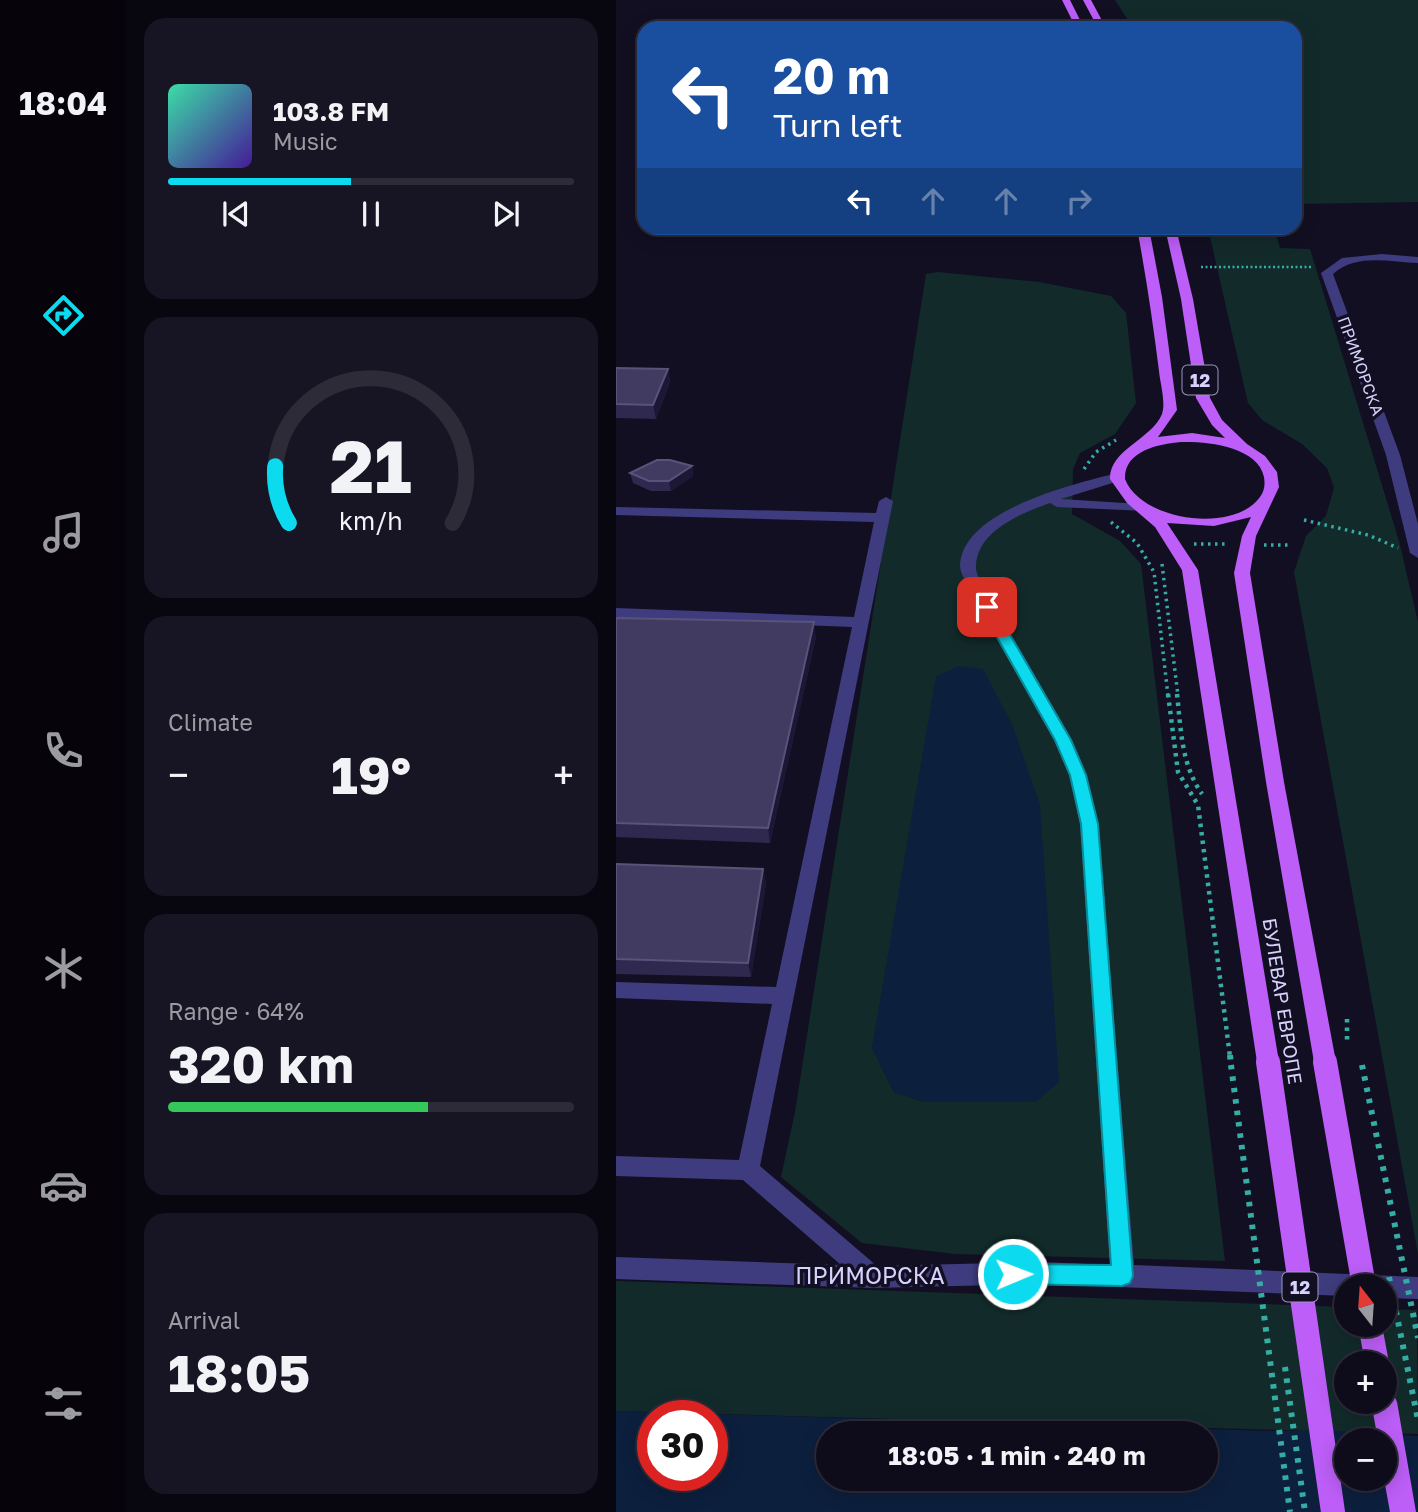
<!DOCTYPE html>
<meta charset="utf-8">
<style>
:root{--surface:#0e0b1a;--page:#171423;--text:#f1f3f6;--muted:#9b9ba2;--line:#2e2b39;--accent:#0cdbef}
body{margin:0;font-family:"Golos Text",sans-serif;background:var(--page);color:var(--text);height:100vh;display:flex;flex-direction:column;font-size:26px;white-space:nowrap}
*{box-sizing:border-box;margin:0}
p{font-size:23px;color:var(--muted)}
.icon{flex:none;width:38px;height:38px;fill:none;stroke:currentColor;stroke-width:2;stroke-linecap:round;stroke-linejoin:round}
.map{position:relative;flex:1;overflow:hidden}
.sheet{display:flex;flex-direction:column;gap:18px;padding:18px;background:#08060e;width:490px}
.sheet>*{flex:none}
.guide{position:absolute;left:21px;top:21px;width:665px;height:214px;border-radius:21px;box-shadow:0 4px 18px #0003,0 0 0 2px var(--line);background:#1a4fa0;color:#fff;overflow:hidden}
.needle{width:46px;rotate:343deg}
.buttons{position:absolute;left:718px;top:1274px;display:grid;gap:14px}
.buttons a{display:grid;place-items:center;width:63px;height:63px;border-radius:50%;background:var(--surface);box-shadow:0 4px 18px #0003,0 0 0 2px var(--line);font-size:35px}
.speed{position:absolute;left:21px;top:1400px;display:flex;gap:14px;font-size:35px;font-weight:700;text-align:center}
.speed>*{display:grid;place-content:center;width:91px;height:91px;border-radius:50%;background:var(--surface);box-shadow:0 4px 18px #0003,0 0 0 2px var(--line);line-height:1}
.speed .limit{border:10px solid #d22;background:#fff;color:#111}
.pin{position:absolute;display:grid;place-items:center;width:60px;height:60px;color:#fff;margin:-30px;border-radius:14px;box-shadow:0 4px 10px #0006}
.me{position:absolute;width:77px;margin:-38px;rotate:89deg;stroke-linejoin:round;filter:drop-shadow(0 0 5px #0008)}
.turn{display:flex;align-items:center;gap:24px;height:147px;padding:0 21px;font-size:32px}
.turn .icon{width:91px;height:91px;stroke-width:2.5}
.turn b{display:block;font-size:49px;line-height:60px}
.lanes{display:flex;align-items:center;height:66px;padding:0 21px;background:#0003;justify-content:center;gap:35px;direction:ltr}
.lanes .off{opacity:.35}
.big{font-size:52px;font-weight:700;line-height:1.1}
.sheet .tile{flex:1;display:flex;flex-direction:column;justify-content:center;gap:10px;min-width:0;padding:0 24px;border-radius:21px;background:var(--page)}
.sheet .dial{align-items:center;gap:0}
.dial svg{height:182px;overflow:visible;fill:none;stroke:var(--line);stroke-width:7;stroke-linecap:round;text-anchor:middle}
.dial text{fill:var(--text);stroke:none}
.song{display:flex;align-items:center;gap:21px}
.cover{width:84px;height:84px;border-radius:10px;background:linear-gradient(135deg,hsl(160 70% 55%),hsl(260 70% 35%))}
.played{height:7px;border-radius:4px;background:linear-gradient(90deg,var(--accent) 45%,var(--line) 45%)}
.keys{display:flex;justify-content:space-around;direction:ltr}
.heat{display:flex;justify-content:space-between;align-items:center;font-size:38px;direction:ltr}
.charge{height:10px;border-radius:5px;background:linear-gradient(90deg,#34c759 64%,var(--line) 0)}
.trip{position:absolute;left:200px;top:1421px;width:402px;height:70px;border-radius:35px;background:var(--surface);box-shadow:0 4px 18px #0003,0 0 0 2px var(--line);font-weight:700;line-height:70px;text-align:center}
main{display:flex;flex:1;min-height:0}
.tabs{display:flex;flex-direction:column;width:126px;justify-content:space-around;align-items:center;background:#06040a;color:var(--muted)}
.tabs .icon{width:49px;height:49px}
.tabs .selected{color:var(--accent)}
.tabs b{font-size:32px;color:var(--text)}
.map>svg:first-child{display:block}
.green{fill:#122b2a;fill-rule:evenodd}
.water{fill:#0c1f3d;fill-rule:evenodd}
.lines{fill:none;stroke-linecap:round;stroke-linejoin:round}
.path-far3{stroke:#34aea5;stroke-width:2.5;stroke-dasharray:2 2.5;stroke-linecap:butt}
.path-far2{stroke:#34aea5;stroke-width:3.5;stroke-dasharray:2.5 4.5;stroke-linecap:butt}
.path-far1{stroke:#34aea5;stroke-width:4.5;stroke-dasharray:3.5 5;stroke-linecap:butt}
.path{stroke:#34aea5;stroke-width:6;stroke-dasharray:4.5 7;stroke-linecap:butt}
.minor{fill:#3e3c7e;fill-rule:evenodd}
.major{fill:#bc5ef7;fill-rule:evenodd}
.path-bridge{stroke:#34aea5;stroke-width:6;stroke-dasharray:4.5 7;stroke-linecap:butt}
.major-bridge{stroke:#bc5ef7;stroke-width:24}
.wall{fill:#30294f}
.shaded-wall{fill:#1c1735}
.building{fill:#413b62;stroke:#59537a;stroke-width:2}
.route{fill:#0cdbef;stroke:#088e9b;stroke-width:2}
.labels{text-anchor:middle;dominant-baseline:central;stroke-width:7;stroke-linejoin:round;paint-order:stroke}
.far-street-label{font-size:16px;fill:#d6d2fd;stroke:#120f22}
.shield{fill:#120f22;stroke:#9b98bb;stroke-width:2}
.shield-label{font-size:18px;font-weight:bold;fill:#d6d2fd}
.street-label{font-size:19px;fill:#d6d2fd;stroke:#120f22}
.near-street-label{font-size:23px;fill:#d6d2fd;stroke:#120f22}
</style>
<main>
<nav class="tabs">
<b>18:04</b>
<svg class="icon selected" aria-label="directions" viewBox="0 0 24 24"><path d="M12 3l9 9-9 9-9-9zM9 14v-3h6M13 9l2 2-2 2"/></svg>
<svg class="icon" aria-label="music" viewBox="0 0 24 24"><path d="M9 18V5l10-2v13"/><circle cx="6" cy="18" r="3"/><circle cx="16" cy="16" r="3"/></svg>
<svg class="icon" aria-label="phone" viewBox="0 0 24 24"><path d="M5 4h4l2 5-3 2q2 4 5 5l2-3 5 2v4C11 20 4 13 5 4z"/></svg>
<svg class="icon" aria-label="climate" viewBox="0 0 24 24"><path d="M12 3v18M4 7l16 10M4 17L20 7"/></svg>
<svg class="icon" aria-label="car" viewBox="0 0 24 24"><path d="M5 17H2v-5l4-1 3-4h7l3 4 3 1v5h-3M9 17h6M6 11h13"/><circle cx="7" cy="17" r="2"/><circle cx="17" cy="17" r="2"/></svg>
<svg class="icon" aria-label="filters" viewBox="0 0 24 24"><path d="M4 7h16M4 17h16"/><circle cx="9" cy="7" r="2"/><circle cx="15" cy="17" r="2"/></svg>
</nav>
<section class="sheet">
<div class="tile">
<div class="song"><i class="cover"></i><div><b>103.8 FM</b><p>Music</p></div></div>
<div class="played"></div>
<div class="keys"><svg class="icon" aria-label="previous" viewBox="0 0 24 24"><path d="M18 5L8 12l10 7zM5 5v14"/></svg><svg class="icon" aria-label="pause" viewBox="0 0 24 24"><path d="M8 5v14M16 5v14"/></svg><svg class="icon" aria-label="next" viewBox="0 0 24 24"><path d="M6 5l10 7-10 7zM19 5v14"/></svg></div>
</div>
<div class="tile dial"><svg viewBox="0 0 100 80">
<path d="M14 69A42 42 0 1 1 86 69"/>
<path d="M14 69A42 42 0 0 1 8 44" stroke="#0cdbef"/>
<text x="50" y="56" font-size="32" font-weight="700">21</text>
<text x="50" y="72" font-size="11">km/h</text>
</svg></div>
<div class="tile"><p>Climate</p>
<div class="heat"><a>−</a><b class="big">19°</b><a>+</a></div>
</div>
<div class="tile"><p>Range · 64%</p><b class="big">320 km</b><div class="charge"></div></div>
<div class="tile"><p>Arrival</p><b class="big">18:05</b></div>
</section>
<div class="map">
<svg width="802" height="1512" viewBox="0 0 802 1512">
<rect width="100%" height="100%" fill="#120f22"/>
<path class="green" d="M499,0H802V202L679,204V28H517Z
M592,228H658L664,248L694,249L783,541L802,622V1254L678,572L690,536L710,516L718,488L711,468L686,444L646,420L632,403Z
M322,272L423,282L495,296L510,313L520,403L499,434L464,453L457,469L456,514L504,541L525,564L609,1261L339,1254L246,1243L165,1177L179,1112L310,274ZM256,1047L308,1102L278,1092Z
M0,1281L730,1307V1325H768V1309L801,1310L802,1434L0,1411ZM730,1363H768V1402H730Z"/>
<path class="water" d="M343,666L367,669L396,724L424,805L443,1082L420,1102H308L278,1092L256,1047L320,676Z
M0,1411L658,1431L705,1430L802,1436V1512H0ZM37,1416H96V1475H37ZM212,1433H590V1479H212ZM730,1440H768V1479H730Z"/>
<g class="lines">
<path class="path-far3" d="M585,267H696"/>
<path class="path-far2" d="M468,469L480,452L500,440
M688,520L752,535L782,548
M495,522L521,543L538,572L552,696
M578,544H612
M648,545H675
M546,564L562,696"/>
<path class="path-far1" d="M552,694L562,772L582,805L614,1057
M561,694C565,729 565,764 586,794
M731,1019V1042"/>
<path class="path" d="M614,1055L615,1065"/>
<path class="minor" d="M766,254L802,257V263C774,262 740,253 717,274L784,455L802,524V558L794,553L770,455L705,273L726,258Z
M501,473L506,474V480L445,499L525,504L532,508L530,511L441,507L434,503C406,513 362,530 360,565C359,572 364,580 367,586L456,740L471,775L482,824L518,1265L802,1277V1299L768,1298V1286H730V1296L425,1284L257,1288L0,1279V1257L225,1265L127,1180L0,1176V1156L123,1160L156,1004L0,998V982L160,987L236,627L0,618V608L238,617L258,522L0,515V507L260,513L263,501L270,497L277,501L144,1166L261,1266L425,1262L494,1265L464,824L453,775L438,740L351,586C349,580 344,572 344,565C347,510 458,484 501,473Z"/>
<path class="major" d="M446,0H454L468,28H460Z
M467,0H475L490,28H482Z
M521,228H533L546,297L561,410L542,437L576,433L609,438L596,425L580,398L565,299L549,228H560L577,299L594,398L606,420L631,444L649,456L661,472L663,487L640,536L634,573L668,782L720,1062L716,1068L709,1071L702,1068L698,1062L650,782L618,573L626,536L635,517L598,526L551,523L582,570L663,1062L659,1068L652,1071L645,1068L641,1062L566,570L539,527L511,503L494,479C493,450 536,439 546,414C550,402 544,383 543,371C537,323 530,276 521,228ZM565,442C589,441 642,446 648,477C649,484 649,490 644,497C618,534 525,521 509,479C508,451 542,444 565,442Z
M742,1325H766L773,1363L770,1372L768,1363H749Z
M768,1389L777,1393L781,1402L800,1512H774L768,1479V1440H762L755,1402H768Z"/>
<path class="path-bridge" d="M615,1065L674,1512
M746,1065L802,1338
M773,1277L802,1420
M669,1367L689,1512"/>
<path class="major-bridge" d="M652,1062L717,1512
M709,1062L748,1286"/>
</g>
<path class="wall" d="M0,368L52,369L54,383L40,419L0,418Z
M76,466L77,476L55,491H35L17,483L14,473Z
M0,618L200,637L154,843L0,837Z
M0,864L147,869L150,884L135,977L0,974Z"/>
<path class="shaded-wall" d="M52,369L54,383L40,419L37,405Z
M76,466L77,476L55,491L53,481Z
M198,622L200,637L154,843L152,828Z
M147,869L150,884L135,977L132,963Z"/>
<path class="building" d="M0,368L52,369L37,405L0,404Z
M41,460H54L76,466L53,481H33L14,473Z
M0,618L198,622L152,828L0,823Z
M0,864L147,869L132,963L0,959Z"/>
<path class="route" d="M371,603L378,607L455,740L470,775L482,824L517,1276L514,1283L506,1286L397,1284L389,1281L386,1274L389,1267L397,1264L495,1265L465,824L454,775L439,740L364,607Z"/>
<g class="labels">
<g class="far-street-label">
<text transform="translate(745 366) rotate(70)">ПРИМОРСКА</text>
</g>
<g class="shield">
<rect x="566.5" y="365.5" width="35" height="29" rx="5"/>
<rect x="666.5" y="1272.5" width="35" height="29" rx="5"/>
</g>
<g class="shield-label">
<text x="584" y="380">12</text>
<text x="684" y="1287">12</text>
</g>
<g class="street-label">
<text transform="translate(667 1001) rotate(81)">БУЛЕВАР ЕВРОПЕ</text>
</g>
<g class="near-street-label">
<text x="254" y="1275">ПРИМОРСКА</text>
</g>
</g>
</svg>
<div class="buttons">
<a><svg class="needle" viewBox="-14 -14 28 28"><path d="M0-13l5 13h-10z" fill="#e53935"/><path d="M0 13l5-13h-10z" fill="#9b9ba2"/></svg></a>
<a>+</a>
<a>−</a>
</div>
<div class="speed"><div class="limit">30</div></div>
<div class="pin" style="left:371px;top:607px;background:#d93025"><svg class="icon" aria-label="arrive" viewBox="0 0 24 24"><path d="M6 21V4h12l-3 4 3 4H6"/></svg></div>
<svg class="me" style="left:397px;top:1274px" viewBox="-20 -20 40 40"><circle r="17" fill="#0cdbef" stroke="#fff" stroke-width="3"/><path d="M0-11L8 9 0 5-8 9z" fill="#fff"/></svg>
<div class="trip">18:05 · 1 min · 240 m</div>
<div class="guide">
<div class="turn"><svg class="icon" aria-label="left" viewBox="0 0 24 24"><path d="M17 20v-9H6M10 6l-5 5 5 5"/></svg><div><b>20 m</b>Turn left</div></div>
<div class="lanes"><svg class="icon" aria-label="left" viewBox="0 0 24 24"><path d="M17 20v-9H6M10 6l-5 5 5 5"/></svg><svg class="icon off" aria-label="ahead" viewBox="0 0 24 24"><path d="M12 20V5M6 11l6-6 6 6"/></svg><svg class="icon off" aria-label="ahead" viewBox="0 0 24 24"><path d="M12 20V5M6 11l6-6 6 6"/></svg><svg class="icon off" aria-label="right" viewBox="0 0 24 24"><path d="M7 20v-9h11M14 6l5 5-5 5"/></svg></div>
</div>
</div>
</main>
